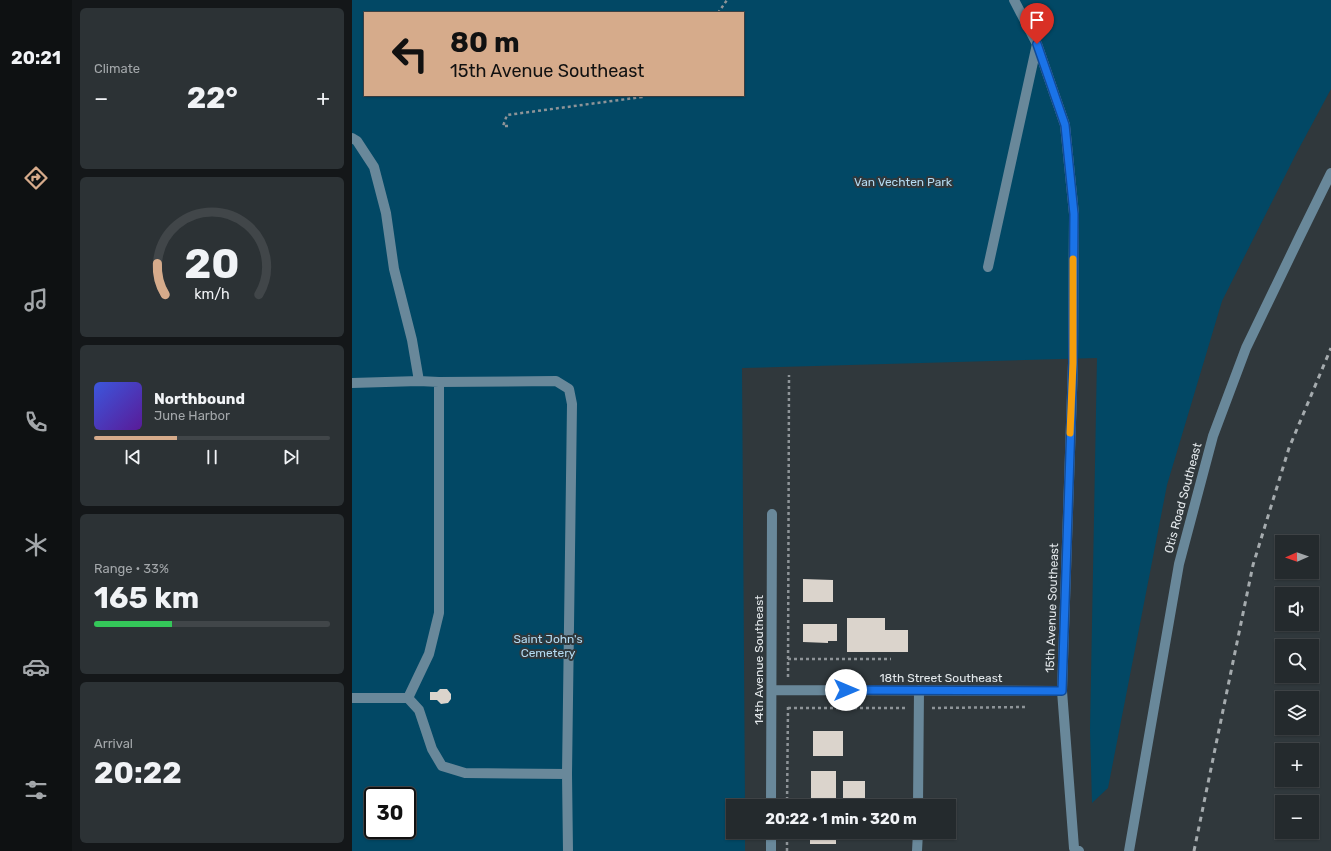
<!DOCTYPE html>
<meta charset="utf-8">
<style>
:root{--surface:#242a2d;--page:#2c3235;--text:#f1f3f6;--muted:#a3a7aa;--line:#414649;--accent:#d6ab8b}
body{margin:0;font-family:Rubik,sans-serif;background:var(--page);color:var(--text);height:100vh;display:flex;flex-direction:column;font-size:15px;white-space:nowrap}
*{box-sizing:border-box;margin:0}
p{font-size:13px;color:var(--muted)}
.icon{flex:none;width:22px;height:22px;fill:none;stroke:currentColor;stroke-width:2;stroke-linecap:round;stroke-linejoin:round}
.map{position:relative;flex:1;overflow:hidden}
.drawer{display:flex;flex-direction:column;gap:8px;padding:8px;background:#141719;width:280px}
.drawer>*{flex:none}
.top-card{position:absolute;left:12px;top:12px;width:380px;height:84px;border-radius:0px;box-shadow:0 1px 3px #0004,0 0 0 1px var(--line);background:#d6ab8b;color:#111;overflow:hidden}
.needle{width:26px;rotate:268deg}
.tools{position:absolute;left:923px;top:535px;display:grid;gap:8px}
.tools a{display:grid;place-items:center;width:44px;height:44px;border-radius:0px;background:var(--surface);box-shadow:0 1px 3px #0004,0 0 0 1px var(--line);font-size:20px}
.speed{position:absolute;left:12px;top:787px;display:flex;gap:8px;font-size:20px;font-weight:700;text-align:center}
.speed>*{display:grid;place-content:center;width:52px;height:52px;border-radius:50%;background:var(--surface);box-shadow:0 1px 3px #0004,0 0 0 1px var(--line);line-height:1}
.speed .limit{border:2px solid #111;border-radius:6px;background:#fff;color:#111}
.pin{position:absolute;display:grid;place-items:center;width:34px;height:34px;color:#fff;margin:-41px -17px;border-radius:50% 50% 50% 0;rotate:-45deg;box-shadow:0 0 4px #0007}
.pin .icon{rotate:45deg}
.me{position:absolute;width:44px;margin:-22px;rotate:90deg;stroke-linejoin:round;filter:drop-shadow(0 0 3px #0008)}
.turn{display:flex;align-items:center;gap:14px;height:84px;padding:0 20px;font-size:18px}
.turn .icon{width:52px;height:52px;stroke-width:2.5}
.turn b{display:block;font-size:28px;line-height:34px}
.big{font-size:30px;font-weight:700;line-height:1.1}
.drawer .card{flex:1;display:flex;flex-direction:column;justify-content:center;gap:6px;min-width:0;padding:0 14px;border-radius:6px;background:var(--page)}
.drawer .dial{align-items:center;gap:0}
.dial svg{height:104px;overflow:visible;fill:none;stroke:var(--line);stroke-width:7;stroke-linecap:round;text-anchor:middle}
.dial text{fill:var(--text);stroke:none}
.song{display:flex;align-items:center;gap:12px}
.cover{width:48px;height:48px;border-radius:6px;background:linear-gradient(135deg,hsl(230 70% 55%),hsl(270 70% 35%))}
.played{height:4px;border-radius:2px;background:linear-gradient(90deg,var(--accent) 35%,var(--line) 35%)}
.keys{display:flex;justify-content:space-around;direction:ltr}
.heat{display:flex;justify-content:space-between;align-items:center;font-size:22px;direction:ltr}
.charge{height:6px;border-radius:3px;background:linear-gradient(90deg,#34c759 33%,var(--line) 0)}
.trip{position:absolute;left:374px;top:799px;width:230px;height:40px;border-radius:0px;background:var(--surface);box-shadow:0 1px 3px #0004,0 0 0 1px var(--line);font-weight:700;line-height:40px;text-align:center}
main{display:flex;flex:1;min-height:0}
.tabs{display:flex;flex-direction:column;width:72px;justify-content:space-around;align-items:center;background:#0e1112;color:var(--muted)}
.tabs .icon{width:28px;height:28px}
.tabs .active{color:var(--accent)}
.tabs b{font-size:18px;color:var(--text)}
.map>svg:first-child{display:block}
.green{fill:#024865;fill-rule:evenodd}
.building{fill:#dbd4cc}
.lines{fill:none;stroke-linecap:round;stroke-linejoin:round}
.path{stroke:#8e9498;stroke-width:2.5;stroke-dasharray:3 3;stroke-linecap:butt}
.minor{stroke:#69889a;stroke-width:10}
.rail{stroke:#a5abae;stroke-width:3;stroke-dasharray:5 5;stroke-linecap:butt}
.route-casing{stroke:#114b97;stroke-width:10}
.route{stroke:#1a73e8;stroke-width:7}
.slow{stroke:#f59e0b;stroke-width:7}
.labels{text-anchor:middle;dominant-baseline:central;stroke-width:4;stroke-linejoin:round;paint-order:stroke}
.park-label{font-size:12px;fill:#b4dbf2;stroke:#30383c}
.street-label{font-size:12px;fill:#e4e9ec;stroke:#30383c}
</style>
<main>
<nav class="tabs">
<b>20:21</b>
<svg class="icon active" aria-label="directions" viewBox="0 0 24 24"><path d="M12 3l9 9-9 9-9-9zM9 14v-3h6M13 9l2 2-2 2"/></svg>
<svg class="icon" aria-label="music" viewBox="0 0 24 24"><path d="M9 18V5l10-2v13"/><circle cx="6" cy="18" r="3"/><circle cx="16" cy="16" r="3"/></svg>
<svg class="icon" aria-label="phone" viewBox="0 0 24 24"><path d="M5 4h4l2 5-3 2q2 4 5 5l2-3 5 2v4C11 20 4 13 5 4z"/></svg>
<svg class="icon" aria-label="climate" viewBox="0 0 24 24"><path d="M12 3v18M4 7l16 10M4 17L20 7"/></svg>
<svg class="icon" aria-label="car" viewBox="0 0 24 24"><path d="M5 17H2v-5l4-1 3-4h7l3 4 3 1v5h-3M9 17h6M6 11h13"/><circle cx="7" cy="17" r="2"/><circle cx="17" cy="17" r="2"/></svg>
<svg class="icon" aria-label="filters" viewBox="0 0 24 24"><path d="M4 7h16M4 17h16"/><circle cx="9" cy="7" r="2"/><circle cx="15" cy="17" r="2"/></svg>
</nav>
<section class="drawer">
<div class="card"><p>Climate</p>
<div class="heat"><a>−</a><b class="big">22°</b><a>+</a></div>
</div>
<div class="card dial"><svg viewBox="0 0 100 80">
<path d="M14 69A42 42 0 1 1 86 69"/>
<path d="M14 69A42 42 0 0 1 8 45" stroke="#d6ab8b"/>
<text x="50" y="56" font-size="32" font-weight="700">20</text>
<text x="50" y="72" font-size="11">km/h</text>
</svg></div>
<div class="card">
<div class="song"><i class="cover"></i><div><b>Northbound</b><p>June Harbor</p></div></div>
<div class="played"></div>
<div class="keys"><svg class="icon" aria-label="previous" viewBox="0 0 24 24"><path d="M18 5L8 12l10 7zM5 5v14"/></svg><svg class="icon" aria-label="pause" viewBox="0 0 24 24"><path d="M8 5v14M16 5v14"/></svg><svg class="icon" aria-label="next" viewBox="0 0 24 24"><path d="M6 5l10 7-10 7zM19 5v14"/></svg></div>
</div>
<div class="card"><p>Range · 33%</p><b class="big">165 km</b><div class="charge"></div></div>
<div class="card"><p>Arrival</p><b class="big">20:22</b></div>
</section>
<div class="map">
<svg width="979" height="851" viewBox="0 0 979 851">
<rect width="100%" height="100%" fill="#30383c"/>
<path class="green" d="M0,0H979V89L945,152L870,301L815,485L756,788L740,803L738,730L745,358L390,368L393,806H381V832H393V851H0ZM13,13H391V95H13ZM21,796H55V830H21Z"/>
<path class="building" d="M451,579L481,580V602H451Z
M495,618H533V630H556V652H495Z
M451,624H485V641H476V643L451,642Z
M88,689H95L99,694V699L96,703L89,704L85,700H78V692H85Z
M461,731H491V756H461Z
M459,771H484V806H459Z
M491,781H513V803L491,802Z
M458,832H484V844H458Z"/>
<g class="lines">
<path class="path" d="M366,13L375,0
M156,126H151L155,115L290,97L292,95
M436,659H539
M436,677L437,375
M436,708H553
M580,708L673,707
M435,806L436,707
M435,851V832"/>
<path class="minor" d="M662,0L685,44L713,125L722,214L721,363L710,691L722,848L727,851
M0,138L5,141L22,167L34,213L42,269L60,340L67,381L87,382
M636,267L685,44
M0,383L67,381
M420,690L710,691
M0,698H56L77,654L87,613V382L204,381L217,389L220,404L215,774L216,851
M56,698L67,710L80,749L90,766L113,773L215,774
M419,806L420,514
M566,806L567,690
M419,851V832
M565,851L566,832
M777,851L827,564L861,436L894,348L948,236L979,173"/>
<path class="rail" d="M842,851L901,565L937,448L979,348"/>
</g>
<g class="lines">
<g class="route-casing">
<path id="route" d="M494,690L710,691L721,363L722,214L713,125L685,44"/>
</g>
<use href="#route" class="route"/>
<path class="slow" d="M718,433L721,363V259"/>
</g>
<g class="labels">
<g class="park-label">
<text x="551" y="182">Van Vechten Park</text>
<text x="196" y="639">Saint John's<tspan x="196" dy="14">Cemetery</tspan></text>
</g>
<g class="street-label">
<text transform="translate(831 498) rotate(-75)">Otis Road Southeast</text>
<text transform="translate(700 608) rotate(-88)">15th Avenue Southeast</text>
<text transform="translate(407 660) rotate(-90)">14th Avenue Southeast</text>
<text x="589" y="678">18th Street Southeast</text>
</g>
</g>
</svg>
<div class="tools">
<a><svg class="needle" viewBox="-14 -14 28 28"><path d="M0-13l5 13h-10z" fill="#e53935"/><path d="M0 13l5-13h-10z" fill="#a3a7aa"/></svg></a>
<a><svg class="icon" aria-label="sound" viewBox="0 0 24 24"><path d="M4 9h4l5-4v14l-5-4H4zM17 9q2 3 0 6"/></svg></a>
<a><svg class="icon" aria-label="search" viewBox="0 0 24 24"><circle cx="10" cy="10" r="6"/><path d="M15 15l6 6"/></svg></a>
<a><svg class="icon" aria-label="layers" viewBox="0 0 24 24"><path d="M12 4l9 5-9 5-9-5zM3 14l9 5 9-5"/></svg></a>
<a>+</a>
<a>−</a>
</div>
<div class="speed"><div class="limit">30</div></div>
<div class="pin" style="left:685px;top:44px;background:#d93025"><svg class="icon" aria-label="arrive" viewBox="0 0 24 24"><path d="M6 21V4h12l-3 4 3 4H6"/></svg></div>
<svg class="me" style="left:494px;top:690px" viewBox="-20 -20 40 40"><circle r="19" fill="#fff"/><path d="M0-13L10 11 0 6-10 11z" fill="#1a73e8"/></svg>
<div class="trip">20:22 · 1 min · 320 m</div>
<div class="top-card">
<div class="turn"><svg class="icon" aria-label="left" viewBox="0 0 24 24"><path d="M17 20v-9H6M10 6l-5 5 5 5"/></svg><div><b>80 m</b>15th Avenue Southeast</div></div>
</div>
</div>
</main>
